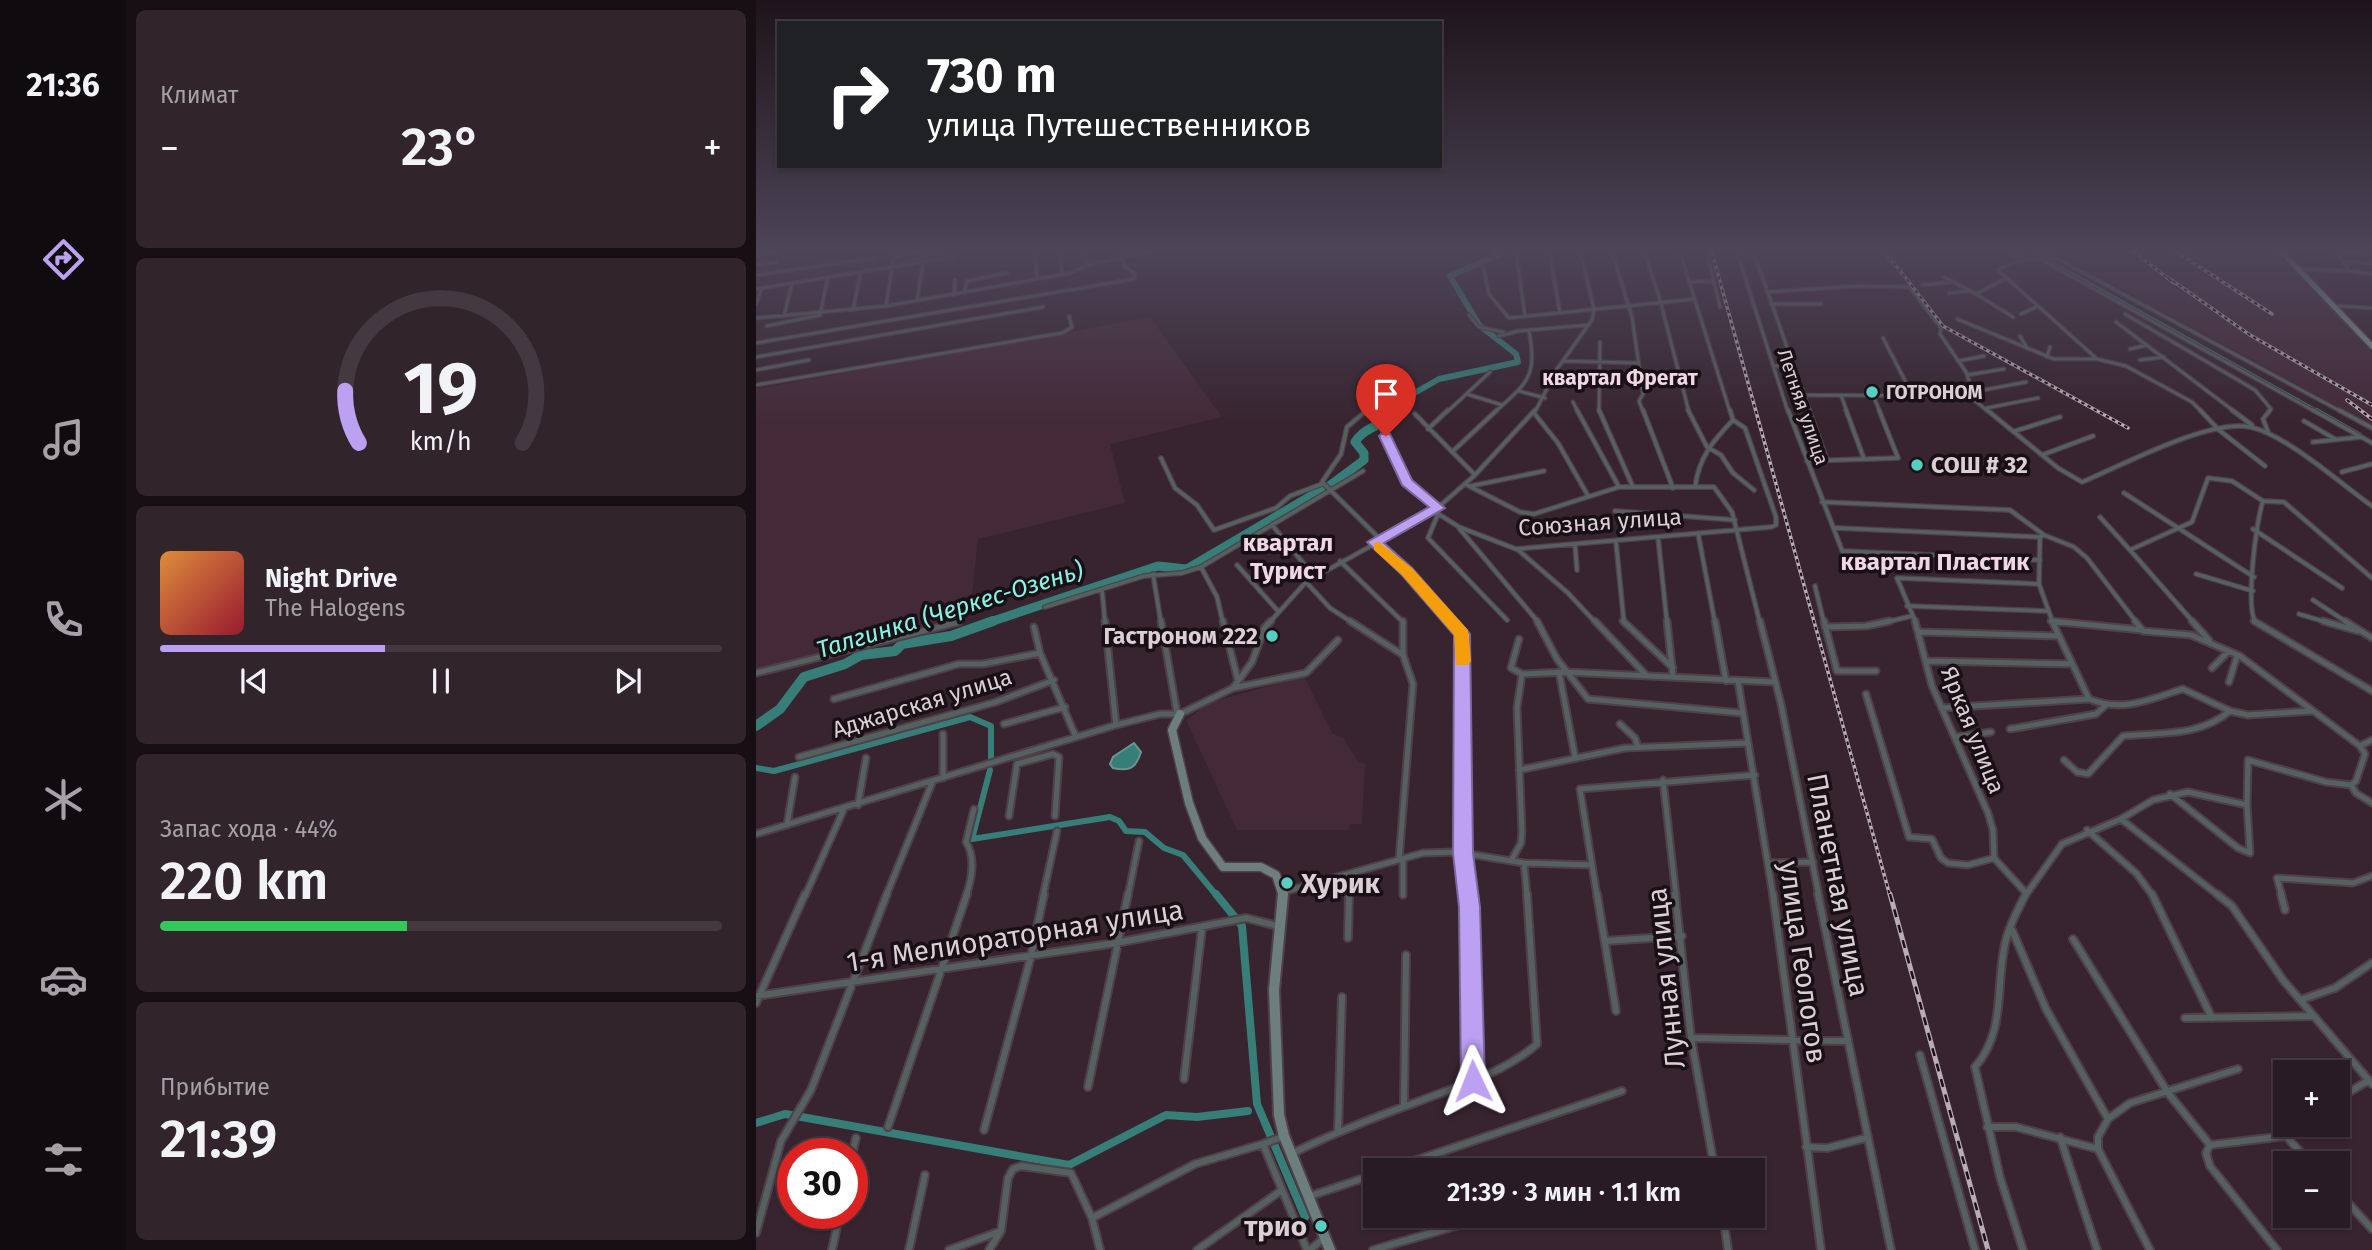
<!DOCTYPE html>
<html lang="ru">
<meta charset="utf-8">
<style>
:root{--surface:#291b23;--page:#31242b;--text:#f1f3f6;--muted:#a5a1a6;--line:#453941;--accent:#bca0f2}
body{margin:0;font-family:"Fira Sans",sans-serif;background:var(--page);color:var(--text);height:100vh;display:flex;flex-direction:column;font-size:26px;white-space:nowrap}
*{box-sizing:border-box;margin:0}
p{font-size:23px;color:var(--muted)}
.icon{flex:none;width:38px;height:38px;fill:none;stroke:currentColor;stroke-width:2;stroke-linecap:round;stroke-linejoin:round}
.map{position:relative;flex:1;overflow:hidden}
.panel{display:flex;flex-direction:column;gap:10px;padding:10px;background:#170f13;width:630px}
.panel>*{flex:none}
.hud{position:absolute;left:21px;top:21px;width:665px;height:147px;border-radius:0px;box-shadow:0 2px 5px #0004,0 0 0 2px var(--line);background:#202124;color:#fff;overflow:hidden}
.fabs{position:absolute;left:1517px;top:1060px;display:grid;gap:14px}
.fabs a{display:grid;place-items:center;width:77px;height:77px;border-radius:0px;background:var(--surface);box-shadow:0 2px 5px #0004,0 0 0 2px var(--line);font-size:35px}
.speed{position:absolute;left:21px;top:1138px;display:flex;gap:14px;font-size:35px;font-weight:700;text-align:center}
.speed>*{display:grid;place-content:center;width:91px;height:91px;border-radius:50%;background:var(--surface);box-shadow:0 2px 5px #0004,0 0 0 2px var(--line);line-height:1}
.speed .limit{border:10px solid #d22;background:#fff;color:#111}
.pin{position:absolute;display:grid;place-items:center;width:60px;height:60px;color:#fff;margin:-72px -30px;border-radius:50% 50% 50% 0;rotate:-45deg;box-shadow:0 0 7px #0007}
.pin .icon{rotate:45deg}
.me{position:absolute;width:77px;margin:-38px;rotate:358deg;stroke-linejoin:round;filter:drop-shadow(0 0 5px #0008)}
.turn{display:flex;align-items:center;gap:24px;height:147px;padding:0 35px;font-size:32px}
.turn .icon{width:91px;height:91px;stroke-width:2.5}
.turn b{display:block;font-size:49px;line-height:60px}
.big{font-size:52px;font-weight:600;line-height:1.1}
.panel .tile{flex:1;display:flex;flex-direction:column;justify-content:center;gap:10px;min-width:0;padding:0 24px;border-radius:10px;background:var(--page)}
.panel .dial{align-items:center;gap:0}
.dial svg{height:182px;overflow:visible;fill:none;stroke:var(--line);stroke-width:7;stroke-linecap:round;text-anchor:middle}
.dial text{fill:var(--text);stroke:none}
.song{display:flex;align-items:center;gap:21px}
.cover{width:84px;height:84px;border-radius:10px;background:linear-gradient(135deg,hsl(30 70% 55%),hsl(350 70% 35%))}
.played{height:7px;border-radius:4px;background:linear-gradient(90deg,var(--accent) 40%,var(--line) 40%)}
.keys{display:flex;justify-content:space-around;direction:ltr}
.heat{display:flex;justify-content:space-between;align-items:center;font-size:38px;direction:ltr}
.charge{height:10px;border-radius:5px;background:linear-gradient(90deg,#34c759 44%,var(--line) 0)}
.trip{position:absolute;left:607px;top:1158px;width:402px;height:70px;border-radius:0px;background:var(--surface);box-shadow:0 2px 5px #0004,0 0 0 2px var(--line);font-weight:600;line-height:70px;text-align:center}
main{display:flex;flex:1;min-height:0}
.tabs{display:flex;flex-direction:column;width:126px;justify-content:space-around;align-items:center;background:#100b0e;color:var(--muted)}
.tabs .icon{width:49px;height:49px}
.tabs .on{color:var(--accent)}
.tabs b{font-size:32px;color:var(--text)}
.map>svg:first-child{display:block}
.built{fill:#442a38}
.water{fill:#367e77;stroke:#689693;stroke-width:2}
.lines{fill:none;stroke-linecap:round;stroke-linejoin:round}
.canal-far3{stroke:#367e77;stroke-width:3.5}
.canal-far2{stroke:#367e77;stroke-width:4.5}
.canal-far1{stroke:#367e77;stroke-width:6}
.canal{stroke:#367e77;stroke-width:8}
.river-far2{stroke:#367e77;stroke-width:6}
.river-far1{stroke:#367e77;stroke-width:9}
.river{stroke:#367e77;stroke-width:10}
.street-far3-casing{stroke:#513f4a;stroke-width:5}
.street-far2-casing{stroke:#513f4a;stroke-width:6}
.street-far1-casing{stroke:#513f4a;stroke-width:9}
.street-casing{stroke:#513f4a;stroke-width:10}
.secondary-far1-casing{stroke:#513f4a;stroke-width:11}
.secondary-casing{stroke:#513f4a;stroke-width:14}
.primary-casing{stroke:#513f4a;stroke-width:8}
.street-far3{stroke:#55615f;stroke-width:2.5}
.street-far2{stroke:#55615f;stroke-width:3.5}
.street-far1{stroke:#55615f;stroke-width:5}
.street{stroke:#55615f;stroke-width:6}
.secondary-far1{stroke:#6c7f7d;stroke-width:8}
.secondary{stroke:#6c7f7d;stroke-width:10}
.primary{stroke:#7d9693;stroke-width:5}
.rail-far1-casing{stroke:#baacb4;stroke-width:3.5}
.rail-casing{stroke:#baacb4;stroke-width:5}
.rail-far1{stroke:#191015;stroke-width:2;stroke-dasharray:3.5;stroke-linecap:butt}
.rail{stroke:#191015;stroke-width:2.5;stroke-dasharray:8;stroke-linecap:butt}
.route{fill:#bca0f2;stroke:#7a689d;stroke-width:2}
.slow{fill:#f59e0b}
.poi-dot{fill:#57cec2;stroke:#191015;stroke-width:2.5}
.labels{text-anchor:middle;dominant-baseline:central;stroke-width:7;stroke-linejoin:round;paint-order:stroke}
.far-poi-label{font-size:19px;font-weight:bold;fill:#dbced5;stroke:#191015;text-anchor:start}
.far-street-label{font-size:19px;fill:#dbced5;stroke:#191015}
.far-neighbourhood-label{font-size:21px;font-weight:bold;fill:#f1d7e4;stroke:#191015}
.poi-label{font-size:23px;font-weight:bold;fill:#dbced5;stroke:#191015;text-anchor:start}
.street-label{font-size:23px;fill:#dbced5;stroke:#191015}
.neighbourhood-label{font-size:24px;font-weight:bold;fill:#f1d7e4;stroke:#191015}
.water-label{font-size:24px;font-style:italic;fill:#87f4e8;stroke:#191015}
.near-poi-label{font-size:28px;font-weight:bold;fill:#dbced5;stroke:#191015;text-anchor:start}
.near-street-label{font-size:28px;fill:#dbced5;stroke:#191015}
</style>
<main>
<nav class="tabs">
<b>21:36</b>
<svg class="icon on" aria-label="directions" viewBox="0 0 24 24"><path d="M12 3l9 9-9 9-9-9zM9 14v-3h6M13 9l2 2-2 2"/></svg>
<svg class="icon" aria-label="music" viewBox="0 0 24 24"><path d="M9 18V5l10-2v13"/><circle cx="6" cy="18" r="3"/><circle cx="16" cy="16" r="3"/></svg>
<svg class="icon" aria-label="phone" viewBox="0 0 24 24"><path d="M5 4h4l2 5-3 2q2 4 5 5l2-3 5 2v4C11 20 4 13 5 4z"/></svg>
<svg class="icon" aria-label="climate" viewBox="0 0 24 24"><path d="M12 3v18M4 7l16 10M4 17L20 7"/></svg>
<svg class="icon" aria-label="car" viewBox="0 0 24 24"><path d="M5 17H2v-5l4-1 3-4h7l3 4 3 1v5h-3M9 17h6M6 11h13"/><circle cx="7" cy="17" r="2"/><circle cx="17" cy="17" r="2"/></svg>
<svg class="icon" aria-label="filters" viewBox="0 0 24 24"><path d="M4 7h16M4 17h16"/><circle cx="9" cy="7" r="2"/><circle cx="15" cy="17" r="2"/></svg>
</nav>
<section class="panel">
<div class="tile"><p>Климат</p>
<div class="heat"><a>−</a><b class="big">23°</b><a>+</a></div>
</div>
<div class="tile dial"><svg viewBox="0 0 100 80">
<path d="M14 69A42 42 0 1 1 86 69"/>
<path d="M14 69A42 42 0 0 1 8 46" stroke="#bca0f2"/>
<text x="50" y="56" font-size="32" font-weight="700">19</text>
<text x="50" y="72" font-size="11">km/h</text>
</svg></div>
<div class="tile">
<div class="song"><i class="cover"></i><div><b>Night Drive</b><p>The Halogens</p></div></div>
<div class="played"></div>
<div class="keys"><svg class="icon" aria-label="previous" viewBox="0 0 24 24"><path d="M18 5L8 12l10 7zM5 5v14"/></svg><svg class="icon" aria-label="pause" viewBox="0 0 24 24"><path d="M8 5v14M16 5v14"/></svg><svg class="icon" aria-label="next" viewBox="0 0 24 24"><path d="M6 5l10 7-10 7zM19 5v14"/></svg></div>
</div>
<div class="tile"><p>Запас хода · 44%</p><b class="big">220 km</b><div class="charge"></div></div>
<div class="tile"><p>Прибытие</p><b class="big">21:39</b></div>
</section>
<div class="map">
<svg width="1616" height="1250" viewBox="0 0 1616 1250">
<rect width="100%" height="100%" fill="#37242f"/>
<path class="built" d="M1304,249H1522L1616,348V425L1307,257Z
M394,317L466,417L354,444L369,503L222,539L214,614L0,669V389Z
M548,676L576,733L588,739L602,762L609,764L606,824H594L592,830H481L430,720L453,703Z"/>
<path class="water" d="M378,743L385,752C380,768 374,772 357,768L354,764L357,757Z"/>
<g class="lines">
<path class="canal-far3" d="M1280,249L1293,261L1563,412"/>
<path class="canal-far2" d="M1560,410L1604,435"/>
<path class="canal-far1" d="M0,768L18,771L214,717L235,726V760
M234,770L216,839L354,817L363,821L370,831L389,832L408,848L427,855L461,896"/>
<path class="canal" d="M460,894L486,926L501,1104L549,1217
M0,1123L29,1114L313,1165L410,1115L441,1117L492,1111"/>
<path class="river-far2" d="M642,412L634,407L683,379L762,362L760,354L723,325L694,276L755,249"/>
<path class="river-far1" d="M573,486L608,460V453L599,442C608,428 625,423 640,420L642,412L639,410
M231,623L402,566L431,569L565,490"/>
<path class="river" d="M0,726L24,709L48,677L89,664L105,655L139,651L146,644L195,636L237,621"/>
<g class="street-far3-casing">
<path id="street-far3" d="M303,249L306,274
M328,249L331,265
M793,249L804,313
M855,249L876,317L887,394L883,401L887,412
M887,249L903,296L933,412
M923,249L974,412
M950,249L964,307
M980,249L1032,412
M993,249L1001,262L1054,412
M1124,249L1139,261
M1248,249L1255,256L1275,258
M1277,249L1288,261L1560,412
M1298,249L1300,258L1586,412
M760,251L769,316
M1581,251L1612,254
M279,253L281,279
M0,255L39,249
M137,257L170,249
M1284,258H1300
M1285,258L1257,262L1242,270L1341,359L1370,366L1436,402L1446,412
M1586,261L1616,264
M149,262L192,249
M0,265L21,262
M727,266L733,294L753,318L939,299
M1542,269L1593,271L1578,249
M1593,271L1616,274
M0,275L119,258
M1188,277L1220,294
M1249,279L1220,294L1257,317
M934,282L957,281
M1166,285L1197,282
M0,289L197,257
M1011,292L1102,286L1153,287L1185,328L1184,334L1210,372L1217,392L1213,396
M208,293L211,281L251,273
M1193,293L1212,291
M198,295L199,280
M161,301L167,262
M0,303L6,288
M1015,304H1065
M130,306L139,249
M1583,306L1616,308
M97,310L105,271
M1265,314L1280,307
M1369,314L1499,390L1515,409L1513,412
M713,315L723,327L747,332
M28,316L36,283
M0,318L130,306L315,273L331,265L406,249
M1201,319L1298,359H1341
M1360,322L1479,412
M11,326L64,315L72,277
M743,336L762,331L832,325
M1264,336L1271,348
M1127,338L1157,396
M0,343L378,279L379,274L369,267L365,254L357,249
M1374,349L1391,345
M0,357L287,307
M1291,357L1294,347
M1384,360L1408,357
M807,361L882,363
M1202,361L1228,356
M1018,366H1037
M0,370L53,360
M1211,375L1248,369
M0,385L306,333L316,327L313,316
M763,391L789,398
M1217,392L1270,382
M711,394L746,405
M1049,395L1213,396L1233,412
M1085,395L1091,412
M1117,395L1124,412
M817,402L822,412
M1231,408L1282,398
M609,412L621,402
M691,412L734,372
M739,412C773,381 781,377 773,330
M779,412L801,369L836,320L838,310L824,249
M843,412L844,342"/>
</g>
<g class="street-far2-casing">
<path id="street-far2" d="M611,410L591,427L585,454L566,482L624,539
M821,410L863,487
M843,410L877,487
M887,410L917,488
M932,410L951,447L965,455L977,473L998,490
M974,410L977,420
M1032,410L1094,571
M1053,410L1070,458
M1090,410L1108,459
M1231,410L1302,468L1326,482C1365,466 1454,418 1494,427C1529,434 1585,484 1616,506
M1444,410L1463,430L1509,466
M1476,410L1496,425
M1557,410L1616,443
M1583,410L1616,428
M778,413L802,443L831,494
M659,414L719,475
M1548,421L1579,439
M624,426L651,482L682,508
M672,429L692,410
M1259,431L1304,417
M1512,432L1507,419L1514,410
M1557,442L1605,437
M696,452L741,410
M1286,455L1337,436
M405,458L419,488L441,505L458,530L520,508L534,496L566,484
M1051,461L1142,458L1123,410
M1586,472L1616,464
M709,484L764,512L778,514L863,487H958L976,512L1004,623
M715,486L788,471
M939,487C943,457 957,441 977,420
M1368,493L1498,577
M1507,501L1528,502L1616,578
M1066,502L1254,510L1288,535L1318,547L1331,558L1381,623
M678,511L703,527L760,549L1015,527L1020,525V517L989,428L977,420
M859,511L979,520
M682,514L672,538L751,620
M1344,517L1374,550
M516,525L557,575
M703,528L783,623
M1080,528L1284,537
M1497,529L1586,588
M942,533L959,623
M1288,535L1284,537L1283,584L1297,623
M902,537L911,623
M618,542L651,571L696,623
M860,542L868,623
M819,545L821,570
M761,549L812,593L840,623
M1088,551L1284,560
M584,561L648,623
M481,565L522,611
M445,567L461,597L467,623
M397,574L405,623
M1440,574L1497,591
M550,582L574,608L597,623
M1059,586L1068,623
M346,589L349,623
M1557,600L1592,623
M1151,606L1291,611
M289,607L388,576L426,573L445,567L607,471
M1543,614L1573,623
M1295,621L1311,623
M513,623L550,582L678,511L719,475L779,410
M1126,623L1156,616
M1160,623L1141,578L1283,584
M1438,623L1374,550L1436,522L1452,478L1476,481L1507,501
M1500,623C1489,609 1500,521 1507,501"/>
</g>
<g class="street-far1-casing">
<path id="street-far1" d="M349,621L360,725
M405,621L421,713
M467,621L482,681
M594,621L647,655L657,684L643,860
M647,621V655
M695,621L706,634L707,853L713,896
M781,621L801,659L832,699L986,713
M839,621L890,675
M867,621L917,668
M911,621L917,676
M959,621L970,681
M1004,621L1025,704L1063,896
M1068,621L1081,671H1120
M1159,621L1176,686L1232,813L1237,830L1238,858
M1295,621L1386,630
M1296,621L1333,699C1368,713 1393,699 1427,689L1474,711L1492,715L1556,711
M1379,621L1387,631L1435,635L1484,656L1604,746
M1436,621L1453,640
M1498,621L1616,691
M1567,621L1602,631
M1589,621L1616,638
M278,627L284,653L320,737
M1069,627L1110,626L1134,621
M1164,632L1301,636
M763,639L755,668L766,674
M1172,661L1316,664
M1456,668L1472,652
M803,672L819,757
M0,673L203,622
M982,681L1017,896
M1473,682L1481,656
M477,688L550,673L582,640
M1110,694L1153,837L1176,839L1185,858L1192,863L1212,865L1238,858
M78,699L203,664H227L284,653
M1186,708L1333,699
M248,724L309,707
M864,724L879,738L882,747
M1254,729L1340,714L1349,706
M187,734V778
M1200,737L1235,732
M43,757L240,702L298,680
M1308,760L1321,772L1332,774L1367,736C1405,732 1443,737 1474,711
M763,770L869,748L992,743
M907,780L920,896
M1595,785L1600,793L1616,803
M1414,794L1482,848L1494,853L1491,805
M102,805L110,758
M253,816L261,764L297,754L303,757L299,816
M1365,819L1463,896
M31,825L39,777
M1331,830L1380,873L1397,896
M0,834L360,725L404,714H424L477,688L496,662L509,627L515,621
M1238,858L1270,893
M647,859V895
M756,859L765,843L766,832L761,708L766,674L810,672L1018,682
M768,863L771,896
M1013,863L1057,862
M836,865L841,896
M527,892L667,853L700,852L768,863L836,865L824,789L999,775
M49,896L88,809
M130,896L176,783
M210,896C216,878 220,858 210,842L218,809
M287,896L301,831
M372,896L383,841
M593,896L594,875
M1269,896L1306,844L1365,819L1397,800L1432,792L1491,805L1492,760L1570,782L1595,785L1600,781L1609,754L1604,746L1616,740
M1526,896L1521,878L1597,883L1616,876"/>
</g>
<g class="street-casing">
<path id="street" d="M712,894L717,1081
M841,894L860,1011
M919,894L935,1038L959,1171
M1017,894L1065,1250
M1062,894L1135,1250
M1396,894L1456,1018
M1461,894L1476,906L1527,980L1616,1084
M1525,894L1529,910
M1256,930L1290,1009L1352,1119L1342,1137V1149L1394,1250
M592,938L593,894
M1317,939L1412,1093L1454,1145L1530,1136L1555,1164
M849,941L926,936
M0,996L360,943L490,918L522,926
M1544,1000L1579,988L1616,963
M0,1003L49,894
M1429,1018L1558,1016
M935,1038L1091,1041
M1164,1055L1219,1250
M428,1079L446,928
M332,1087L372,894
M1582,1099L1613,1080
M648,1106L650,955
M1352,1119L1374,1103L1482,1069
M132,1127L211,894
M1231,1127H1260L1342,1149
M228,1130L275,956L288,894
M582,1131L586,997
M1530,1136L1541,1125
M526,1137L507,1144L551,1250
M1304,1137L1341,1250
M1454,1145L1450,1153L1454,1166L1521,1250
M1050,1147L1071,1148L1110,1138
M537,1153C578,1133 619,1117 661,1102C702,1086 748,1073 781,1044L771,894
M96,1154L100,1138
M628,1171L866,1091
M1582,1192L1616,1229
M554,1196L620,1174
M967,1216L972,1250
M336,1218L344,1250
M0,1233L25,1141L55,1090L131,894
M76,1250L84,1213
M153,1250L169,1175
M193,1250L245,1231L252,1178L257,1169L265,1166L315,1173L336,1218L439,1164L507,1144
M233,1250L245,1231
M441,1250L526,1190
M554,1250L568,1238
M617,1250L734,1216
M1267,1250L1244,1177L1219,1067C1249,1033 1240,990 1248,949C1251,930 1261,911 1270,894"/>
</g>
<g class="secondary-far1-casing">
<path id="secondary-far1" d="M424,714L416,730L433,803L446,838L467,867H505L520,875L527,896"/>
</g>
<g class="secondary-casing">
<path id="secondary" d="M527,894L518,990L523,1115L528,1136L574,1250"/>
</g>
<g class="primary-casing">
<path id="primary" d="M1523,249L1616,346"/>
</g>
<use href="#street-far3" class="street-far3"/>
<use href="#street-far2" class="street-far2"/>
<use href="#street-far1" class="street-far1"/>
<use href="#street" class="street"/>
<use href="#secondary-far1" class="secondary-far1"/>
<use href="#secondary" class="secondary"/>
<use href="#primary" class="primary"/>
<g class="rail-far1-casing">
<path id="rail-far1" d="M955,249L1134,896
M1122,249L1142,268L1187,326L1372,428
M1374,249L1418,283
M1416,249L1516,314
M1411,277L1494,335L1616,405
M1591,400L1616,419"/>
</g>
<g class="rail-casing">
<path id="rail" d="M1134,894L1232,1250"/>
</g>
<use href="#rail-far1" class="rail-far1"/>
<use href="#rail" class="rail"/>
</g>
<linearGradient id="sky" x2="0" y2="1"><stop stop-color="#1e141a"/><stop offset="0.59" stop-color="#4d4558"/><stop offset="1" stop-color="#4d4558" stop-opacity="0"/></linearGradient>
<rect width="1616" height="424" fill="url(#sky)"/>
<path class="route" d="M625,434H634L656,480L689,508L628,543L656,568L714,634L717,853L724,907L729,1081L726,1089L717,1093L709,1089L705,1081L703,907L697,853L698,635L646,575L611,542L673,507L646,485L623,436Z"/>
<path class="slow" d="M623,542L656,568L712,630L715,661L712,665H700L698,635L646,575L618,550V543Z"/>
<g class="poi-dot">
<circle cx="1116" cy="392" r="7"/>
<circle cx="1161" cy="465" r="7"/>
<circle cx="516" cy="636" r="7"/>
<circle cx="531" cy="883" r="7"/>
<circle cx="565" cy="1226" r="7"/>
</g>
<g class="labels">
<g class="far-poi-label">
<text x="1130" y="392">ГОТРОНОМ</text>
</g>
<g class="far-street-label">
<text transform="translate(1047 407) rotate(71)">Летняя улица</text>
</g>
<g class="far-neighbourhood-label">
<text x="864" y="378">квартал Фрегат</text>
</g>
<g class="poi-label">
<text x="1175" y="465">СОШ # 32</text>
<text x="502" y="636" text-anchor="end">Гастроном 222</text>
</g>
<g class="street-label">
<text transform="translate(844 522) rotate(-4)">Союзная улица</text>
<text transform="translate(166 703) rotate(-17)">Аджарская улица</text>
<text transform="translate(1217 730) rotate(68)">Яркая улица</text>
</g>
<g class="neighbourhood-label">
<text x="532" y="543">квартал<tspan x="532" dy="28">Турист</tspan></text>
<text x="1179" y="562">квартал Пластик</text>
</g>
<g class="water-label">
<text transform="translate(194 610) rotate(-17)">Талгинка (Черкес-Озень)</text>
</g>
<g class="near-poi-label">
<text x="545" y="883">Хурик</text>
<text x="551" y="1226" text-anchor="end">трио</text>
</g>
<g class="near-street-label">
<text transform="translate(1082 885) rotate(79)">Планетная улица</text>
<text transform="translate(259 936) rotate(-9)">1-я Мелиораторная улица</text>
<text transform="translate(1047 962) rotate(82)">улица Геологов</text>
<text transform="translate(910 978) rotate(-96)">Лунная улица</text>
</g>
</g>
</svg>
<div class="fabs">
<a>+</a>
<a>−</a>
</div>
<div class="speed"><div class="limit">30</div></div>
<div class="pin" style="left:630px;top:436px;background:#d93025"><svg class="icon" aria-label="arrive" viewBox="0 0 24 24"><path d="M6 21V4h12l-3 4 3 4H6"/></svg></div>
<svg class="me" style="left:717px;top:1081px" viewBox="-20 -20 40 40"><path d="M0-17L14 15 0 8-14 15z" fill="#bca0f2" stroke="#fff" stroke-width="4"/></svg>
<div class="trip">21:39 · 3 мин · 1.1 km</div>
<div class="hud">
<div class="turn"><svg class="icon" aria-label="right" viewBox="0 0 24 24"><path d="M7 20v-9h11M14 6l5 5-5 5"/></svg><div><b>730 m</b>улица Путешественников</div></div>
</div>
</div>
</main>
